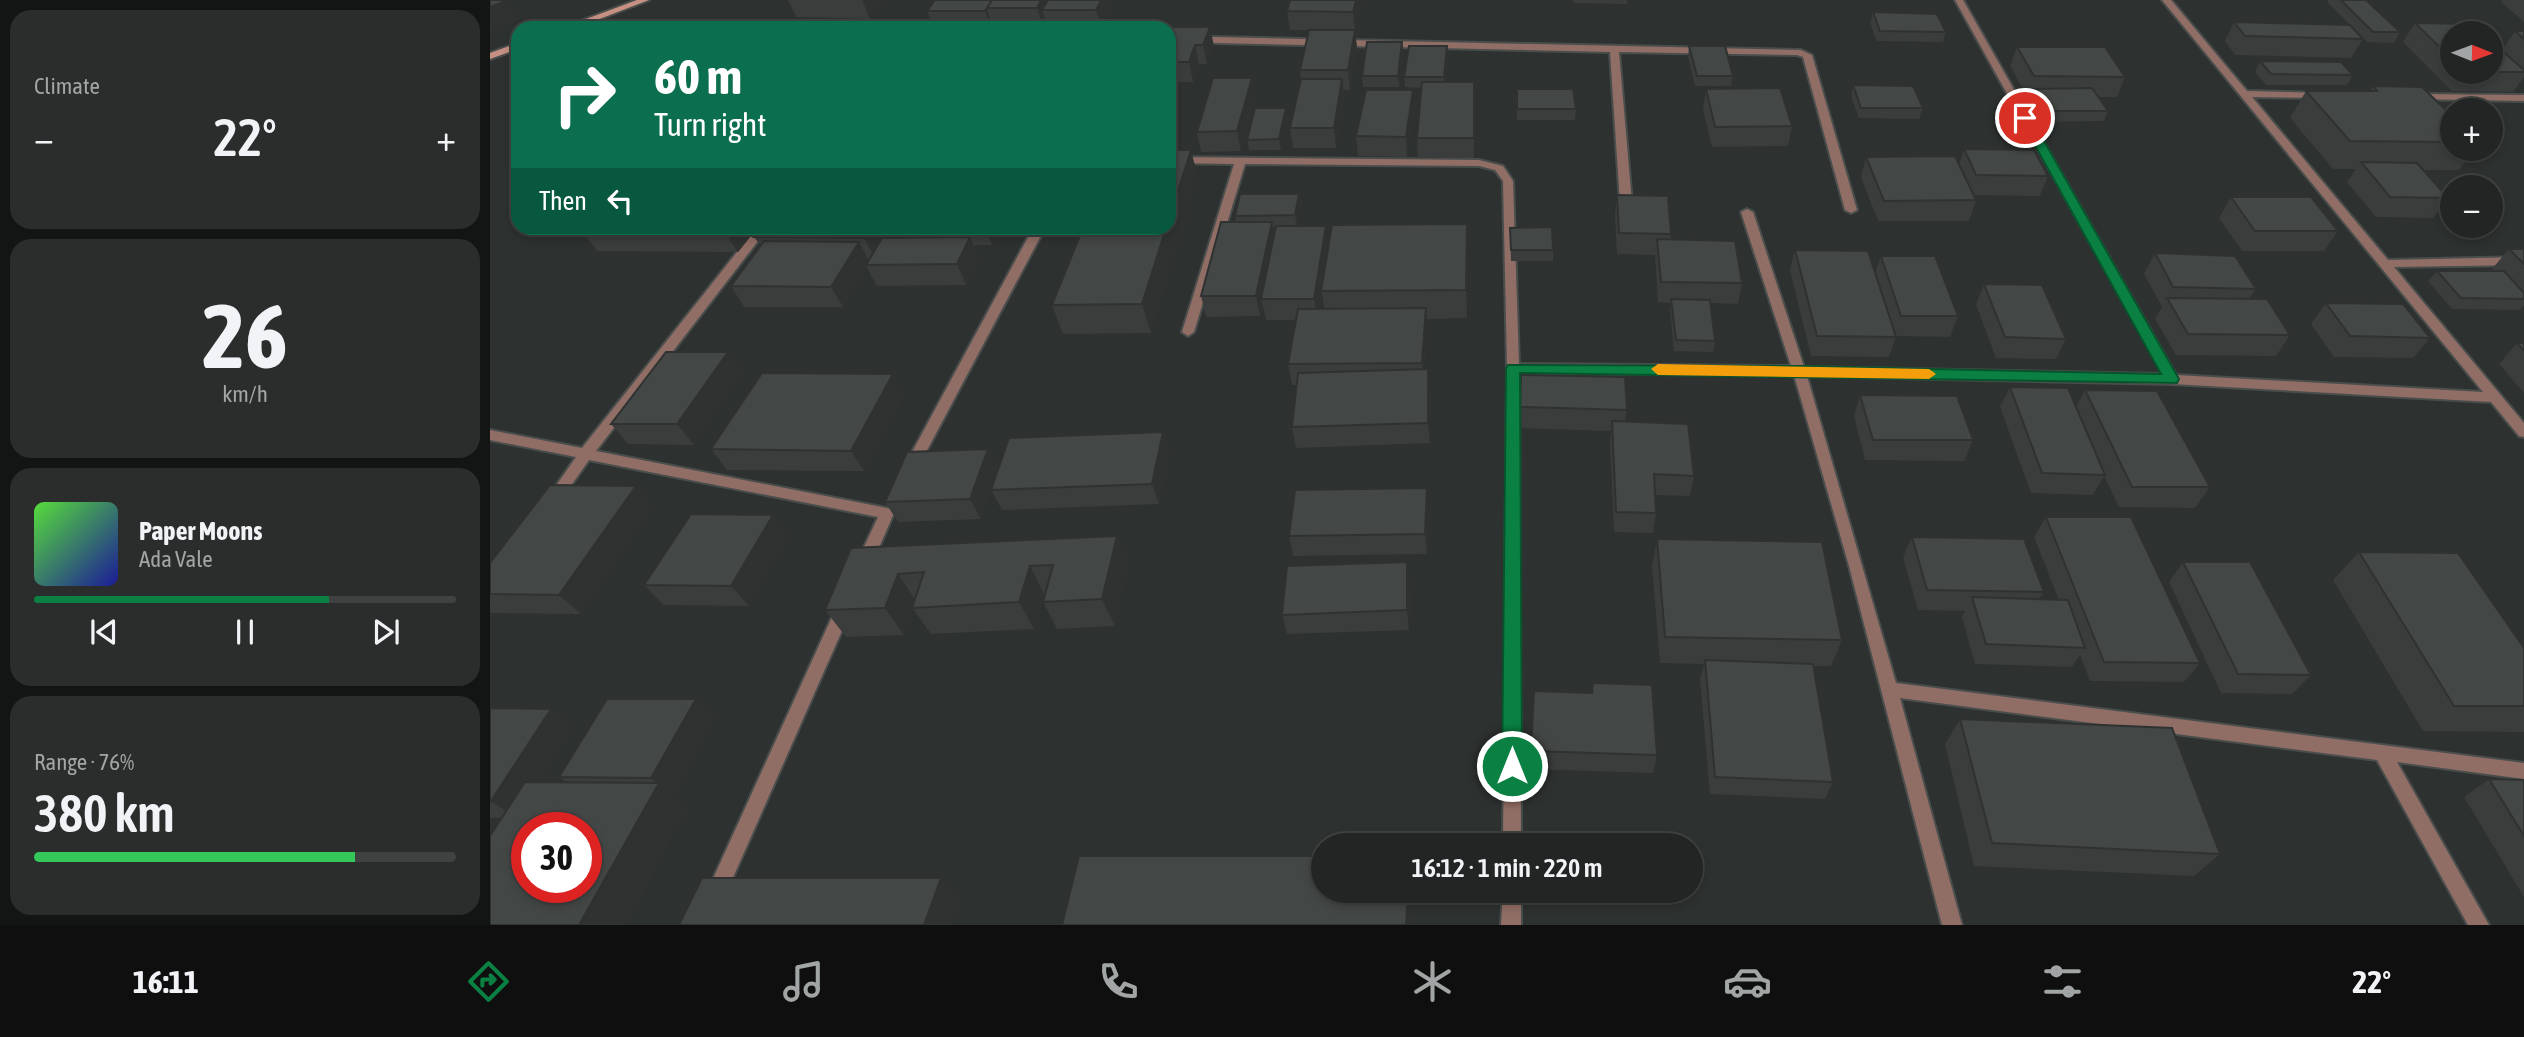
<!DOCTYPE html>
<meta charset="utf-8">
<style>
:root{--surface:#222524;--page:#2a2d2c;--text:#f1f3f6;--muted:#a2a5a6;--line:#3f4241;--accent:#0b8043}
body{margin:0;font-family:"Asap Condensed",sans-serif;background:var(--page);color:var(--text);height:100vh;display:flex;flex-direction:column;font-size:26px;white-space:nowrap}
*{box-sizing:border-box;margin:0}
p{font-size:23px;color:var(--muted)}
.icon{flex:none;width:38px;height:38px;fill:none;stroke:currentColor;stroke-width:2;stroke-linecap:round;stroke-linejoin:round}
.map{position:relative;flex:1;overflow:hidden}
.panel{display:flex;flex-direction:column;gap:10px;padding:10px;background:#131414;width:490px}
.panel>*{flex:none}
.guide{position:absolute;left:21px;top:21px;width:665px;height:214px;border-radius:21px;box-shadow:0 4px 10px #0003,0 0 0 2px var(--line);background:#0b6e4f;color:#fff;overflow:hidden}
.needle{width:46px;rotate:91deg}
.tools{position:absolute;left:1950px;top:21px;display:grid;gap:14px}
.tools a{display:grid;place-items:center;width:63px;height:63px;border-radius:50%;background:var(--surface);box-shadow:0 4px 10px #0003,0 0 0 2px var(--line);font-size:35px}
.speed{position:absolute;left:21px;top:812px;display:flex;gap:14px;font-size:35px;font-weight:700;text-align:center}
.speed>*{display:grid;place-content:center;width:91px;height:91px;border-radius:50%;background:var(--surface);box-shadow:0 4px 10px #0003,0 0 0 2px var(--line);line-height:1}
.speed .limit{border:10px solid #d22;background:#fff;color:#111}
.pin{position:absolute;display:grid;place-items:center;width:60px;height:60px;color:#fff;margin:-30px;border:4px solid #fff;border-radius:50%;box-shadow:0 2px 7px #0007}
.me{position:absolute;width:77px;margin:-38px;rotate:0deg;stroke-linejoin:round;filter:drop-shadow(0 0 5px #0008)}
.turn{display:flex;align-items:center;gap:24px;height:147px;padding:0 28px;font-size:32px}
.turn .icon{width:91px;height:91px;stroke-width:2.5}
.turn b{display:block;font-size:49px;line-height:60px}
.then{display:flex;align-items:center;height:66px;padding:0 28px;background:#0003;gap:14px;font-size:26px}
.big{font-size:52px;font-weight:600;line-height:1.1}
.panel .tile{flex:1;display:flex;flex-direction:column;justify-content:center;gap:10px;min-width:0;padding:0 24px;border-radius:21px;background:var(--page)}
.panel .dial{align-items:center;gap:0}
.dial b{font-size:91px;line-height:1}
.song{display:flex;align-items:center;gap:21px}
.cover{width:84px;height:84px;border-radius:10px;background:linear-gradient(135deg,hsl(110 70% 55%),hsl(240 70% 35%))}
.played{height:7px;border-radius:4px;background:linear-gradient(90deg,var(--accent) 70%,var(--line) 70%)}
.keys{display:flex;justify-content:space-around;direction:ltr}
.heat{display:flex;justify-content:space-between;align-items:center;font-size:38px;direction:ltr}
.charge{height:10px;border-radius:5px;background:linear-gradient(90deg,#34c759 76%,var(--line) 0)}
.trip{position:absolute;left:821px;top:833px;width:392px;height:70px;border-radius:35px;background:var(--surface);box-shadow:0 4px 10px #0003,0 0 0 2px var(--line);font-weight:600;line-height:70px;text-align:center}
.tabs{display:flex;height:112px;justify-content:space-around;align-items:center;background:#0e0f0e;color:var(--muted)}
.tabs .icon{width:49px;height:49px}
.tabs .on{color:var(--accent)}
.tabs b{font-size:32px;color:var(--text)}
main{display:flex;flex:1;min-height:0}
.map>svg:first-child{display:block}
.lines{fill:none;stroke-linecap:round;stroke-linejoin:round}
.street-casing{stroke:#494d4c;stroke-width:4}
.secondary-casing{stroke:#494d4c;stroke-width:4}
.street{fill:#906e65;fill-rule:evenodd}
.secondary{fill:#c69083;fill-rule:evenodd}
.wall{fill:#3a3d3c;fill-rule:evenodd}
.shaded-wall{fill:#2f3231}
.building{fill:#434746;stroke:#2f3231;stroke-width:2;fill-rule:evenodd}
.route{fill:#0b8043;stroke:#07532c;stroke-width:2}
.slow{fill:#f59e0b}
</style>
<main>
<section class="panel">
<div class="tile"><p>Climate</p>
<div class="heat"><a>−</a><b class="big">22°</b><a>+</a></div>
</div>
<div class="tile dial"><b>26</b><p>km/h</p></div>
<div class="tile">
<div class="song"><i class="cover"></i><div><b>Paper Moons</b><p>Ada Vale</p></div></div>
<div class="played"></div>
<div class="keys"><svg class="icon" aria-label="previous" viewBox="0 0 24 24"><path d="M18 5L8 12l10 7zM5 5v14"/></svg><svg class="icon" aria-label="pause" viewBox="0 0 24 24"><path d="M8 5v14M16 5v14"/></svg><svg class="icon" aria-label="next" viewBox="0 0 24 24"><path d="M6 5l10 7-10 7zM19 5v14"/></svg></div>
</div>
<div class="tile"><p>Range · 76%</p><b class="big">380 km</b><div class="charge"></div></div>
</section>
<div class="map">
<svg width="2034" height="925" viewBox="0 0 2034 925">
<rect width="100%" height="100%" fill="#2d3130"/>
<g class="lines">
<g class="street-casing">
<path id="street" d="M1465,0H1473L1686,375L1993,392L1672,0H1681L1757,91L1834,93L1836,95L1831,98L1762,97L1898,260L2034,257V265L1904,267L2034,423V437L2029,436L2001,402L1682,384L1317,376L1406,683L2034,763V779L1907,762L1999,925H1978L1887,760L1410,698L1472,925H1452L1359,566L1304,375L1029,373L1031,845H1013L1017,368L1013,181L1005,170L989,166L755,164L704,332L698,336L692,332L744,164L679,163V157L989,160L1013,166L1023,181L1029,364L1301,366L1251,212L1257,209L1263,212L1314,367L1673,374Z
M81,24L139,25L144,28H77Z
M679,36L1311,50L1322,55L1367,210L1361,213L1355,210L1313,57L1307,55L1129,52L1142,203L1136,206L1130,203L1120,52L679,42Z
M1925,94L2034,95V101L1921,99L1920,97Z
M266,228H278L106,451L402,509L404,513L382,564L379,568L374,570L369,568L366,564L388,517L99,460L68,504H58L56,500L86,457L0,440V430L92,448Z
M543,228H555L426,471H416L414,467Z
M354,602L360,603L362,608L222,925H202L346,608L348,603Z
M1013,891H1031V925H1011Z"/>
</g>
<g class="secondary-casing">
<path id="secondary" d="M147,0H159L86,28H72Z
M28,43V49L0,59V53Z"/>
</g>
<use href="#street" class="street"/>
<use href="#secondary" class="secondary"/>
</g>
<path class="wall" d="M298,0H397L380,19L306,17Z
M445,0H624L612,28H558L556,22L553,27H503L500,19L499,21H441L437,11Z
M872,0L865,31L867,49L860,90H854L855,99L846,148H803L800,128L811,79L810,70L819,30H800L797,11Z
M1083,0H1137V4L1083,3Z
M1838,0H1876L1910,32L1904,43L1877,42L1861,26L1873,39L1861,58L1745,55L1735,41L1744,22L1860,25L1837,2Z
M2012,0H2034V22L2011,2Z
M1383,12L1456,32L1453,42L1387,41L1380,23Z
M1925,23L1962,33V72H2000L2012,50L2025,31H2034V77L2023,92L1962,91L1913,42Z
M679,28L724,46L717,64H709L703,82H679Z
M912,42L913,52L909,87H873L872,76Z
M1199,46L1243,76L1241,86H1205L1198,57Z
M1527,47L1635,77L1627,97H1608L1618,111L1614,121L1553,122L1539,99L1540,96H1537L1520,66Z
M958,56L955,82H984V158H928L927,138L931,88L915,87L914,77Z
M1770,61L1863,75L1857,85H1776L1765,72Z
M1363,85L1433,108L1429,119L1369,118L1361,96Z
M1883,86L1962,116V149H1984L1969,170H1933L1958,198L1943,218L1886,217L1857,182L1866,169H1843L1800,118L1816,91H1880Z
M1027,89L1086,109L1085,120H1027Z
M1216,89L1302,126L1298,146L1222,147L1213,109Z
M766,97L751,151L711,152L707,132Z
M796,108L798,119L791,150H759L757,140Z
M924,110L917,157L868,156L866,136Z
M1474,149L1558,176L1550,196L1484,195L1486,200L1479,221H1388L1371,177L1376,157L1469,165Z
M708,178L661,333L573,334L562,305Z
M809,194L811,204L807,226L839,243L978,252L977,318L936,319L937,328L935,369L940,390V443L806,448L802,427L807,385H802L798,364L806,320H776L773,306L770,316L716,317L711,296L746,222L745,216ZM783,227H786L784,236ZM832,293L834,309H829Z
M1127,195L1181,234V239L1252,283L1248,304L1221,303L1225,341L1223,352L1184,351L1180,310L1181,303L1168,302L1165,255L1127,254L1125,215Z
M1741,197L1848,231L1834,251H1752L1729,218Z
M90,228H267L248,252L107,251Z
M405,228H511L502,245H484L489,258L476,285L387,286L377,268L353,307H254L241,286L271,246L264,237L410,238Z
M1020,228L1063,250V261H1021Z
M2019,249H2034V305L2030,310L1962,309L1938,281L1947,271H2004L2002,269Z
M1305,250L1385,273L1391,256L1468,316L1460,337L1406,336L1399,357L1321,356L1300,270Z
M1665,253L1766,289L1759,299L1800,335L1786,356L1686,355L1665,319L1672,307L1654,274Z
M1494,284L1576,339L1566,359L1506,358L1486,304Z
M1836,303L1940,338L1923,358L1844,357L1821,324Z
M2027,343H2034V393L2009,364Z
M238,352L253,373L204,445L138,444L121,424Z
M403,374L414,395L374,471L237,470L221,449Z
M1031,375L1137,410L1135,422L1204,476L1200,496L1165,495L1166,513L1163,533L1124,532L1120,442L1121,431L1030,428Z
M1520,387L1586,407L1595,390L1720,487L1705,508L1629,507L1614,476L1603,495L1541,493L1510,407Z
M1370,395L1483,440L1474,461L1375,460L1364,416Z
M673,432L680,453L669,504L512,510L501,490L491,519L408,522L395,502L498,449L508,470Z
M146,486L164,507L91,614L0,613V563Z
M939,509L937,554L803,556L799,536Z
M283,515L298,536L259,606L174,605L154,585Z
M1556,517L1710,663L1694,682L1600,681L1590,655L1582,667L1485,664L1472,617L1475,611L1428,610L1413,557L1422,537L1554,592L1549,599L1569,600L1544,537Z
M627,536L638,563L625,626L567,629L553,602L555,594H554L544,629L441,634L423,609L414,635L356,637L335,610L361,548Z
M1167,539L1352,640L1341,666H1323L1343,782L1335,799L1220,794L1210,679L1214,664L1170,663L1162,566Z
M1869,552L2034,648V732L1933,731L1843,580Z
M1693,562L1821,675L1802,694L1731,693L1679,582Z
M920,582L919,630L797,634L792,615Z
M1044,691L1167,755L1163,773L1041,769Z
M0,708L84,727L49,782H76L69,777L226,718L184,795L198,807L135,925H0L11,818H0Z
M1470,719L1730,854L1704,876L1484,866L1455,744Z
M1999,779L2034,780V897L1974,797Z"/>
<path class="shaded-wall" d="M372,0H397L380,19Z
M551,0H568L552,10L556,22L553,27L547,8Z
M611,0H624L612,28L606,10Z
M866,0H872L865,31L863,12Z
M16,1L29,20L0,31V7Z
M497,9L500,19L499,21L495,11Z
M258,22L261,28H252Z
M720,27L724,46L717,64L713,45Z
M865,30L867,49L860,90L858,70Z
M912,42L913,52L909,87L908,76Z
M705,45L709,64L703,82L699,62Z
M957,46L958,56L954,88V77Z
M762,78L766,97L751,151L747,131Z
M852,79L855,99L846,148L844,128Z
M984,82L985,102L984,158Z
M923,90L924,110L917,157L916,137Z
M796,108L798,119L791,150L789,139Z
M701,150L708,178L661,333L652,304L676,228H679V219Z
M809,194L811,204L807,226L805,215Z
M782,222L786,242L771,299L773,306L770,316L766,296Z
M977,224L978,252L977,318L976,290Z
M836,226L839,247L828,319L824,299Z
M232,228H267L248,252Z
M380,228H404L385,258L374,238Z
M495,228H511L502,245Z
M480,237L489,258L476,285L467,264Z
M369,242L380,263L376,265L377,268L353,307L341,287Z
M936,308L937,328L934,384L932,363Z
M238,352L253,373L204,445L187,424Z
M938,369L940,390V443L938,423Z
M403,374L414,395L374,471L361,451Z
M673,432L680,453L669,504L662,484Z
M498,449L508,470L491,519L480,499Z
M146,486L164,507L91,614L69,595Z
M937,488L939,509L937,554L935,534Z
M283,515L298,536L259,606L241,586Z
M627,536L638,563L625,626L612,599Z
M917,562L920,582L919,630L917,610Z
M540,566L554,594L544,629L529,602Z
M408,574L426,601L422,608L423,609L414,635L395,608Z
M206,699L226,718L184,795L198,807L135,925H89L168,784L161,778Z
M61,709L84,727L27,818L1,801Z
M451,878L472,899L463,925H434Z
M918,891H923L921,925H916Z"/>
<path class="building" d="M0,0H15L16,1L0,7Z
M445,0H502L495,11H437Z
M502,0H551L547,8H497Z
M558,0H611L606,10H552Z
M800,0H866L863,12L797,11Z
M1851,0H1876L1910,32H1883Z
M1383,12L1447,14L1456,32L1390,31Z
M212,22H258L252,28H206Z
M1744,22L1860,25L1873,39L1755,36Z
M1925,23L1983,24L1993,33H1962V59Z
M412,24H471L469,28H409Z
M334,25L405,26L404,28H332Z
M676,27H720L713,45H705L699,62H679V28H676Z
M819,30H865L858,70H810Z
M2025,31H2034V39Z
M2000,40L2034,70V72H1998H2000Z
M877,42H912L908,76H872Z
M919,46H957L954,77H914Z
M1199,46H1235L1243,76H1207Z
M1527,47H1615L1635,77L1544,76Z
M1770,61L1851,62L1863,75L1781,74Z
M723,78H762L747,131L707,132Z
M811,79H852L844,128H800Z
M932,82H984V138H927Z
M1363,85L1423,86L1433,108H1371Z
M1883,86L1932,87L1962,116V142L1860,141L1816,91H1887Z
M1290,88L1302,126L1225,127L1216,89Z
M1602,88L1618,111H1557L1543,89Z
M1027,89H1083L1086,109H1027Z
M876,90H923L916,137L866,136Z
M765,108H796L789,139L757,140Z
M1474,149L1544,150L1558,176L1486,175Z
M679,150H701L679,219Z
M1465,156L1486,200L1394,201L1376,157Z
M1871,162L1927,163L1958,198L1900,197Z
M750,194H809L805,215L745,216Z
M1127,195L1178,196L1181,234L1129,233Z
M1741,197H1821L1848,231H1765Z
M731,222H782L766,296H711Z
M977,224L976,290L831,291L842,225Z
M786,226H836L824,299H771Z
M1062,227L1063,250H1021L1020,228Z
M271,228H380L374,238L264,237Z
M593,228H676L652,304L562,305Z
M480,237L467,264L376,265L392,238Z
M1167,239L1245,241L1252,283L1171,282Z
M274,241L369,242L341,287L241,286Z
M2019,249H2034V264Z
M1305,250L1378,251L1406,337L1327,336Z
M1665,253L1745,256L1766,289L1683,287Z
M1391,256H1445L1468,316H1411Z
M1947,271H2014L2034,293V299L1971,298Z
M1494,284L1552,285L1576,339L1515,337Z
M1677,298L1777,299L1800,335L1698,334Z
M1181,299L1220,300L1225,341L1186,340Z
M1836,303L1913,304L1940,338L1860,336Z
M936,308L932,363L798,364L808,309Z
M2027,343H2034V351Z
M176,352H238L187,424H121Z
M938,369V423L802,427L808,373Z
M272,373L403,374L361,451L221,449Z
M1031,375L1135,377L1137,410L1030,407Z
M1520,387L1578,388L1615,475L1552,473Z
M1595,390L1667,391L1720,487H1642Z
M1370,395L1467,396L1483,440H1383Z
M1122,421L1198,424L1204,476L1164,474L1166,513L1126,512Z
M673,432L662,484L501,490L519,438Z
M498,449L480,499L395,502L417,452Z
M60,485L146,486L69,595L0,594V563Z
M937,488L935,534L799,536L805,490Z
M201,514L283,515L241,586L154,585Z
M1556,517H1641L1710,663L1614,662Z
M627,536L612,599L553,602L563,565L540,566L529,602L422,608L434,572L408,574L395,608L335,610L361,548Z
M1422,537L1534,539L1554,592L1437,590Z
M1167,539L1332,542L1352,640L1175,637Z
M1869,552L1968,553L2034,648V706H1964Z
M917,562V610L792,615L797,566Z
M1693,562H1760L1821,675L1748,674Z
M1482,597L1578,600L1595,648L1496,644Z
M1215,660L1323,664L1343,782L1225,777Z
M1103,683L1162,685L1167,755L1041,751L1044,691L1102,693Z
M117,699H206L161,778L69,777Z
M0,708L61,709L1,801H0Z
M1470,719L1682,728L1730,854L1502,843Z
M1999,779L2034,780V836Z
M35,782L169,783L89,925H0V836ZM37,828H96V887H37Z
M589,856H833V891H918L916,925H572Z
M212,878H451L434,925H189Z"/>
<path class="route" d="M1535,115L1541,118L1689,379L1687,383L1030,373L1032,766L1029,772L1022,775L1015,772L1012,766L1016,368L1018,365L1310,366L1671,374L1530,118Z"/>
<path class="slow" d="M1168,364L1439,369L1446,374L1439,379L1168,375L1161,369Z"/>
</svg>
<div class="tools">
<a><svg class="needle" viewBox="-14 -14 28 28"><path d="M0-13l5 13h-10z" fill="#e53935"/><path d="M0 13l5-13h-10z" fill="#a2a5a6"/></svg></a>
<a>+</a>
<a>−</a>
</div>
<div class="speed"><div class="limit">30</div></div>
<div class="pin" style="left:1535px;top:118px;background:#d93025"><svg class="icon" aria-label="arrive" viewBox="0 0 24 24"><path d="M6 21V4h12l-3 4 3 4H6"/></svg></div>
<svg class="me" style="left:1022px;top:766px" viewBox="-20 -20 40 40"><circle r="17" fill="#0b8043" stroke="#fff" stroke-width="3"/><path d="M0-11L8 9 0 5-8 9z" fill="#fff"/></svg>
<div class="trip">16:12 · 1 min · 220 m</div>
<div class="guide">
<div class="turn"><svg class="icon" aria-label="right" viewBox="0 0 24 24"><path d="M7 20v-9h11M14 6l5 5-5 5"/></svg><div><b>60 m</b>Turn right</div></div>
<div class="then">Then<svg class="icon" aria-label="left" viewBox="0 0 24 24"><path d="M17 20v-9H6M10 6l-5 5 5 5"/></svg></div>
</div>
</div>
</main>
<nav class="tabs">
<b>16:11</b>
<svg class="icon on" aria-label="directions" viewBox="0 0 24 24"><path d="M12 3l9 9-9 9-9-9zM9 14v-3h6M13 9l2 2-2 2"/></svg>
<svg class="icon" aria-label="music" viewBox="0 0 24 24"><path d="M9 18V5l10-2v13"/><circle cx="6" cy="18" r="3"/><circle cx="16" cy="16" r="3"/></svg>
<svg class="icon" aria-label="phone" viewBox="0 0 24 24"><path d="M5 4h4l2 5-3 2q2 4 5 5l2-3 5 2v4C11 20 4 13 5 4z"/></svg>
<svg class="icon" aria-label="climate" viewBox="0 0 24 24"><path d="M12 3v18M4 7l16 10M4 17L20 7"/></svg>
<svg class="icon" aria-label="car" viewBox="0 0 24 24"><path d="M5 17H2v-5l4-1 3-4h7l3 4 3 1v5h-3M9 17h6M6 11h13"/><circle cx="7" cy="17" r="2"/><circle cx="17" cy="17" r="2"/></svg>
<svg class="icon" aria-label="filters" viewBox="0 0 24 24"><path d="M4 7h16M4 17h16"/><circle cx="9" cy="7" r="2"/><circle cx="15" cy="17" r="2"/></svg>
<b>22°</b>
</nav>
